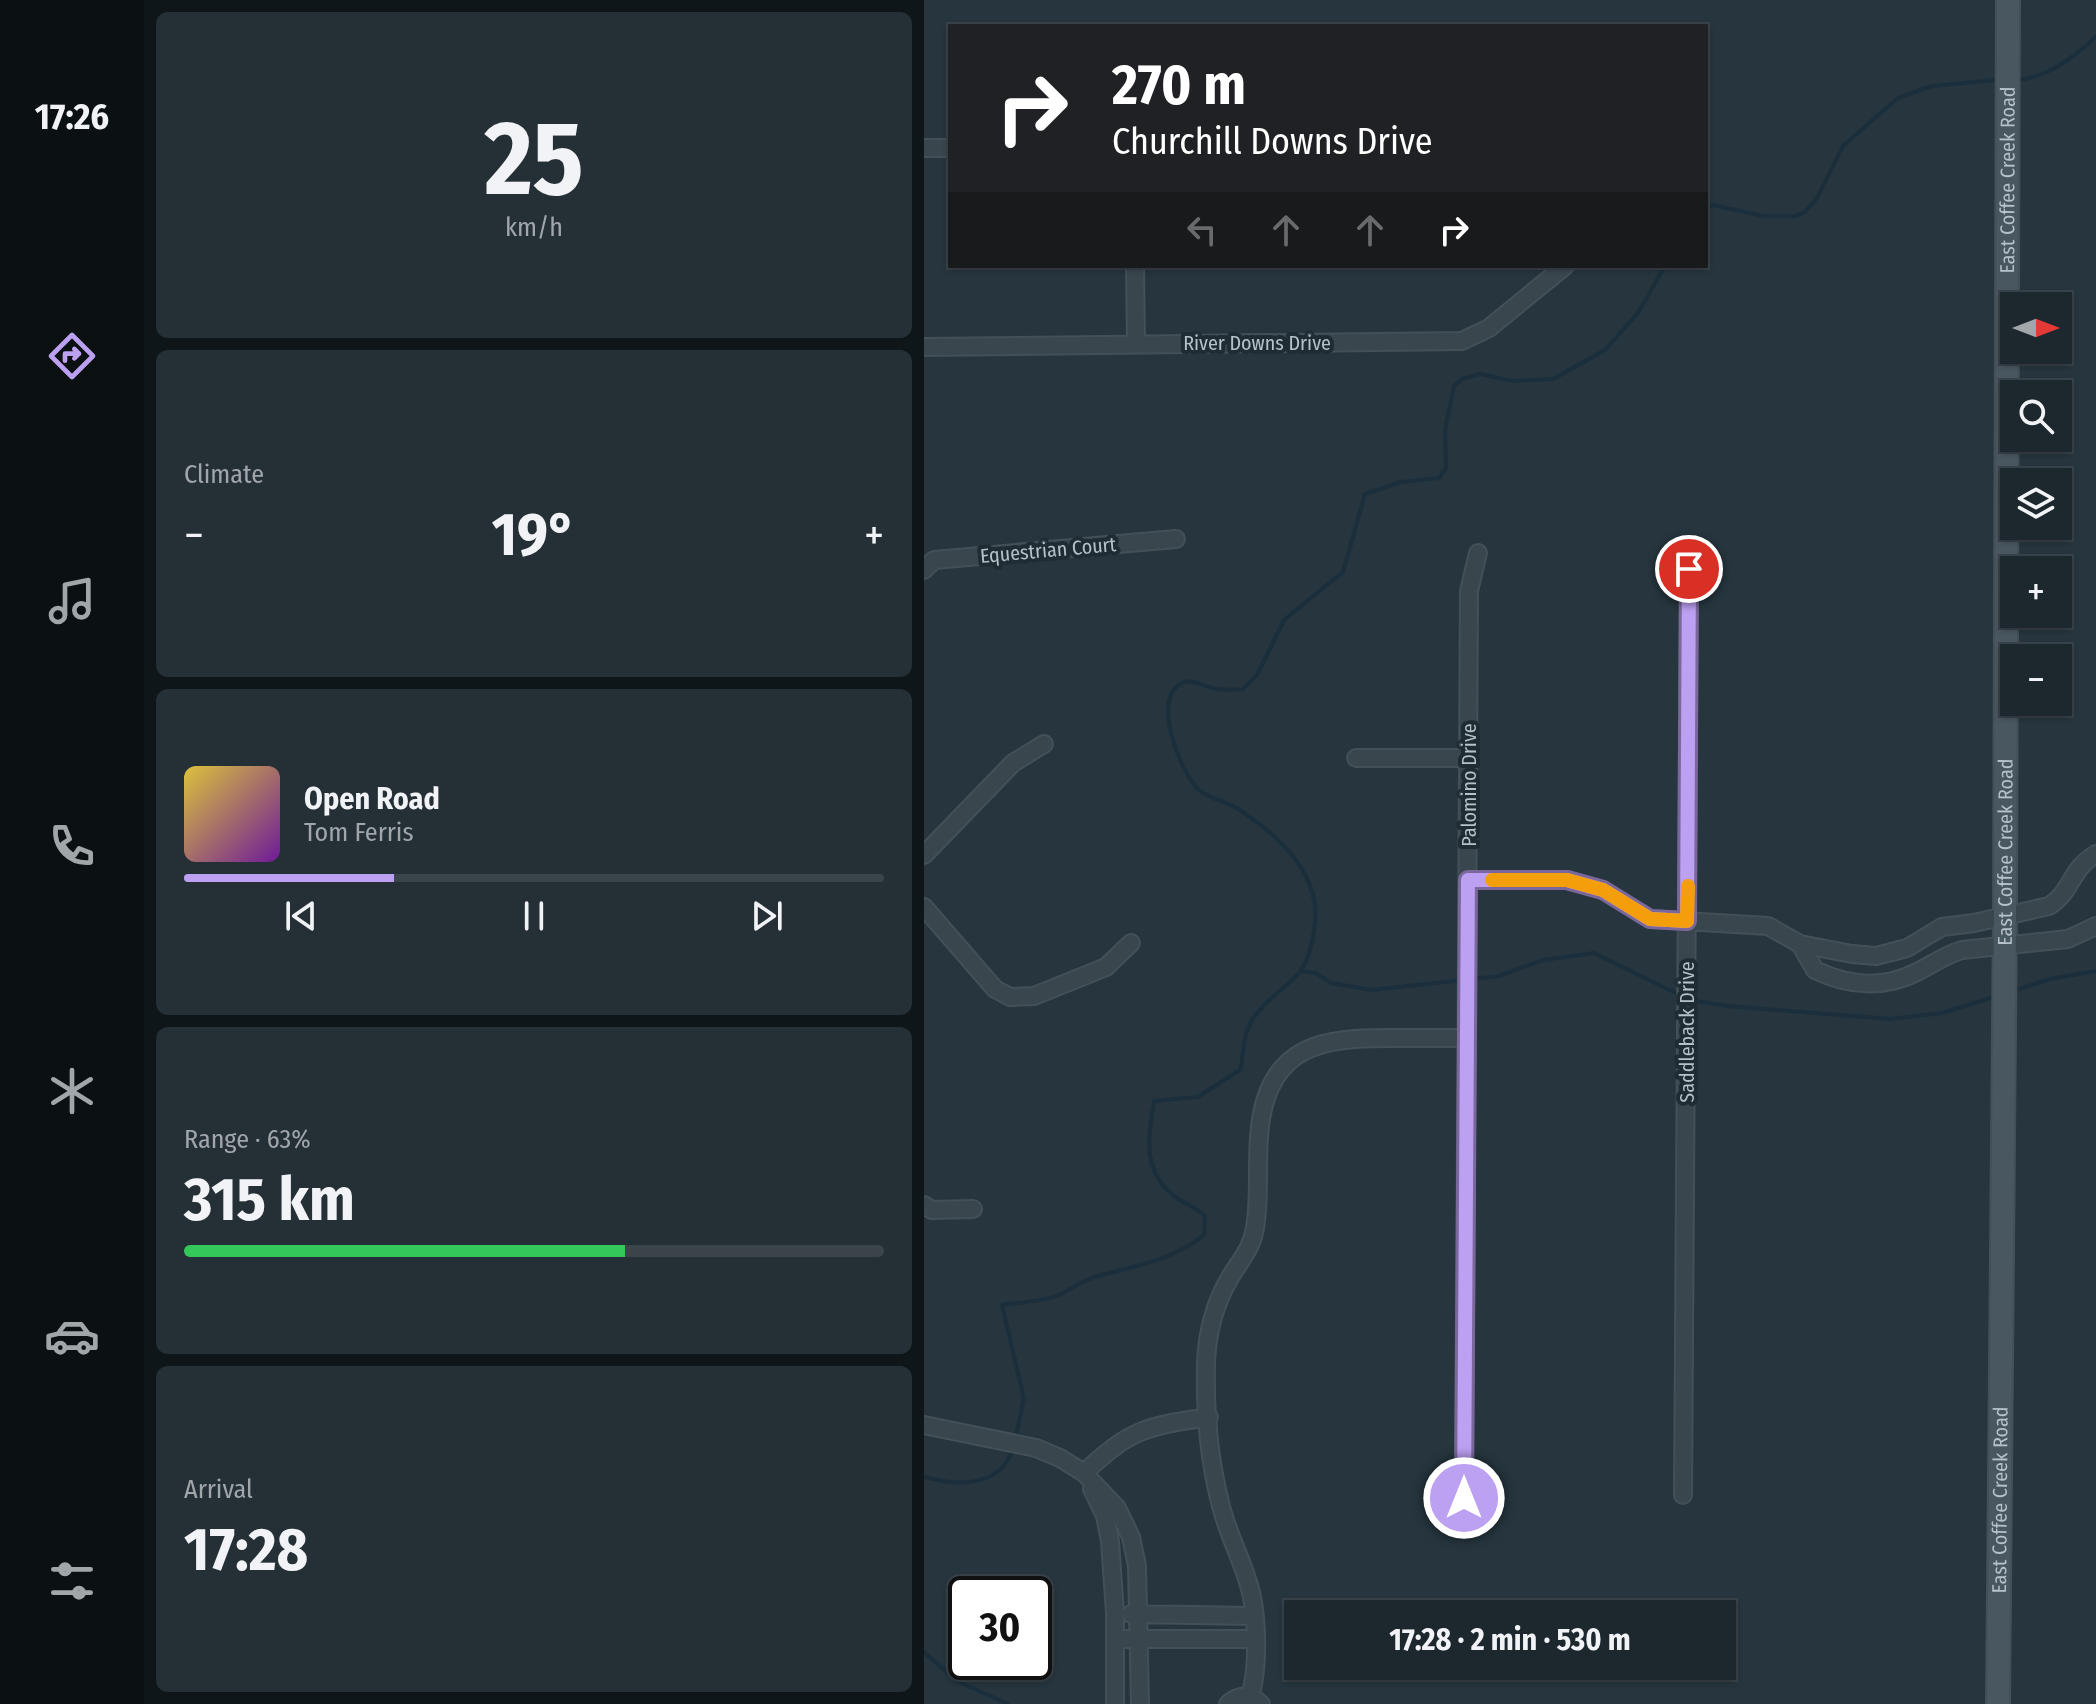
<!DOCTYPE html>
<meta charset="utf-8">
<style>
:root{--surface:#1c282e;--page:#253036;--text:#f1f3f6;--muted:#a0a6aa;--line:#3a444a;--accent:#bca0f2}
body{margin:0;font-family:"Fira Sans Condensed",sans-serif;background:var(--page);color:var(--text);height:100vh;display:flex;flex-direction:column;font-size:30px;white-space:nowrap}
*{box-sizing:border-box;margin:0}
p{font-size:26px;color:var(--muted)}
.icon{flex:none;width:44px;height:44px;fill:none;stroke:currentColor;stroke-width:2;stroke-linecap:round;stroke-linejoin:round}
.map{position:relative;flex:1;overflow:hidden}
.drawer{display:flex;flex-direction:column;gap:12px;padding:12px;background:#0f1619;width:780px}
.drawer>*{flex:none}
.hud{position:absolute;left:24px;top:24px;width:760px;height:244px;border-radius:0px;box-shadow:0 2px 6px #0004,0 0 0 2px var(--line);background:#202124;color:#fff;overflow:hidden}
.needle{width:52px;rotate:90deg}
.buttons{position:absolute;left:1076px;top:292px;display:grid;gap:16px}
.buttons a{display:grid;place-items:center;width:72px;height:72px;border-radius:0px;background:var(--surface);box-shadow:0 2px 6px #0004,0 0 0 2px var(--line);font-size:40px}
.speed{position:absolute;left:24px;top:1576px;display:flex;gap:16px;font-size:40px;font-weight:700;text-align:center}
.speed>*{display:grid;place-content:center;width:104px;height:104px;border-radius:50%;background:var(--surface);box-shadow:0 2px 6px #0004,0 0 0 2px var(--line);line-height:1}
.speed .limit{border:4px solid #111;border-radius:12px;background:#fff;color:#111}
.pin{position:absolute;display:grid;place-items:center;width:68px;height:68px;color:#fff;margin:-34px;border:4px solid #fff;border-radius:50%;box-shadow:0 2px 8px #0007}
.me{position:absolute;width:88px;margin:-44px;rotate:0deg;stroke-linejoin:round;filter:drop-shadow(0 0 6px #0008)}
.turn{display:flex;align-items:center;gap:28px;height:168px;padding:0 32px;font-size:36px}
.turn .icon{width:104px;height:104px;stroke-width:2.5}
.turn b{display:block;font-size:56px;line-height:68px}
.lanes{display:flex;align-items:center;height:76px;padding:0 32px;background:#0003;justify-content:center;gap:40px;direction:ltr}
.lanes .off{opacity:.35}
.big{font-size:60px;font-weight:700;line-height:1.1}
.drawer .card{flex:1;display:flex;flex-direction:column;justify-content:center;gap:12px;min-width:0;padding:0 28px;border-radius:12px;background:var(--page)}
.drawer .dial{align-items:center;gap:0}
.dial b{font-size:104px;line-height:1}
.song{display:flex;align-items:center;gap:24px}
.cover{width:96px;height:96px;border-radius:12px;background:linear-gradient(135deg,hsl(50 70% 55%),hsl(280 70% 35%))}
.played{height:8px;border-radius:4px;background:linear-gradient(90deg,var(--accent) 30%,var(--line) 30%)}
.keys{display:flex;justify-content:space-around;direction:ltr}
.heat{display:flex;justify-content:space-between;align-items:center;font-size:44px;direction:ltr}
.charge{height:12px;border-radius:6px;background:linear-gradient(90deg,#34c759 63%,var(--line) 0)}
.trip{position:absolute;left:360px;top:1600px;width:452px;height:80px;border-radius:0px;background:var(--surface);box-shadow:0 2px 6px #0004,0 0 0 2px var(--line);font-weight:700;line-height:80px;text-align:center}
main{display:flex;flex:1;min-height:0}
.tabs{display:flex;flex-direction:column;width:144px;justify-content:space-around;align-items:center;background:#0b1012;color:var(--muted)}
.tabs .icon{width:56px;height:56px}
.tabs .current{color:var(--accent)}
.tabs b{font-size:36px;color:var(--text)}
.map>svg:first-child{display:block}
.lines{fill:none;stroke-linecap:round;stroke-linejoin:round}
.stream{stroke:#1a2f3b;stroke-width:4}
.street-casing{stroke:#435057;stroke-width:20}
.secondary-casing{stroke:#435057;stroke-width:26}
.street{stroke:#3a464e;stroke-width:16}
.secondary{stroke:#495761;stroke-width:22}
.route-casing{stroke:#7a689d;stroke-width:20}
.route{stroke:#bca0f2;stroke-width:14}
.slow{stroke:#f59e0b;stroke-width:14}
.labels{text-anchor:middle;dominant-baseline:central;stroke-width:8;stroke-linejoin:round;paint-order:stroke}
.street-label{font-size:20px;fill:#b6c1c9;stroke:#1f2c33}
</style>
<main>
<nav class="tabs">
<b>17:26</b>
<svg class="icon current" aria-label="directions" viewBox="0 0 24 24"><path d="M12 3l9 9-9 9-9-9zM9 14v-3h6M13 9l2 2-2 2"/></svg>
<svg class="icon" aria-label="music" viewBox="0 0 24 24"><path d="M9 18V5l10-2v13"/><circle cx="6" cy="18" r="3"/><circle cx="16" cy="16" r="3"/></svg>
<svg class="icon" aria-label="phone" viewBox="0 0 24 24"><path d="M5 4h4l2 5-3 2q2 4 5 5l2-3 5 2v4C11 20 4 13 5 4z"/></svg>
<svg class="icon" aria-label="climate" viewBox="0 0 24 24"><path d="M12 3v18M4 7l16 10M4 17L20 7"/></svg>
<svg class="icon" aria-label="car" viewBox="0 0 24 24"><path d="M5 17H2v-5l4-1 3-4h7l3 4 3 1v5h-3M9 17h6M6 11h13"/><circle cx="7" cy="17" r="2"/><circle cx="17" cy="17" r="2"/></svg>
<svg class="icon" aria-label="filters" viewBox="0 0 24 24"><path d="M4 7h16M4 17h16"/><circle cx="9" cy="7" r="2"/><circle cx="15" cy="17" r="2"/></svg>
</nav>
<section class="drawer">
<div class="card dial"><b>25</b><p>km/h</p></div>
<div class="card"><p>Climate</p>
<div class="heat"><a>−</a><b class="big">19°</b><a>+</a></div>
</div>
<div class="card">
<div class="song"><i class="cover"></i><div><b>Open Road</b><p>Tom Ferris</p></div></div>
<div class="played"></div>
<div class="keys"><svg class="icon" aria-label="previous" viewBox="0 0 24 24"><path d="M18 5L8 12l10 7zM5 5v14"/></svg><svg class="icon" aria-label="pause" viewBox="0 0 24 24"><path d="M8 5v14M16 5v14"/></svg><svg class="icon" aria-label="next" viewBox="0 0 24 24"><path d="M6 5l10 7-10 7zM19 5v14"/></svg></div>
</div>
<div class="card"><p>Range · 63%</p><b class="big">315 km</b><div class="charge"></div></div>
<div class="card"><p>Arrival</p><b class="big">17:28</b></div>
</section>
<div class="map">
<svg width="1172" height="1704" viewBox="0 0 1172 1704">
<rect width="100%" height="100%" fill="#26353e"/>
<g class="lines">
<path class="stream" d="M1092,80C1123,78 1150,57 1172,37
M782,207L789,205L839,216H872L881,212L893,198L919,146L974,98L1008,86L1071,80
M377,971L392,973L407,983L448,990L539,980
M548,979L575,976L619,960L670,953L758,996
M1089,991L1126,979L1172,971
M766,1000L803,1006L966,1019L1018,1013L1073,996
M91,1440L100,1399L78,1305C96,1302 118,1302 135,1295C148,1289 160,1279 174,1276C212,1265 248,1261 280,1235L281,1216C271,1206 259,1204 249,1195C217,1169 225,1136 230,1101L274,1097L317,1069C319,1054 319,1036 327,1022C338,1003 359,990 374,974C387,960 393,924 391,905C385,862 348,831 314,809C302,801 285,799 275,790C256,772 225,695 260,682C270,679 279,686 289,688C299,691 309,690 319,689L333,675L360,620L419,572L441,494L477,482L515,478L522,468L521,430L530,386L538,379L556,374L588,381L629,379L681,350L714,313L741,266
M0,1477C33,1486 77,1488 89,1448
M0,1652L33,1681L84,1704"/>
<g class="street-casing">
<path id="street" d="M0,148H26
M211,266L212,344
M0,347L538,341L565,328L641,266
M0,570L10,560L252,539
M432,758H545
M0,855L89,763L120,744
M544,880H643L679,890L726,919L844,926L876,944L928,954L952,956L983,948L1018,927L1050,923L1125,906C1149,891 1145,870 1172,854
M0,907L71,989L86,997L110,996L182,967L207,943
M876,944L891,970C924,986 960,989 993,972C1009,964 1021,955 1038,950L1144,939L1172,926
M0,1205L8,1210L49,1209
M0,1425L112,1448L136,1458L160,1473L193,1508L207,1537L213,1566L216,1704
M160,1473C206,1429 223,1426 285,1417
M168,1489L181,1516L186,1541L191,1613V1704
M759,1495L765,569
M540,1498L545,591L554,553
M207,1614L330,1616
M191,1639H330
M326,1697C335,1667 334,1612 324,1582C316,1555 302,1530 296,1502C285,1459 281,1408 282,1363C283,1336 290,1306 304,1281C314,1263 328,1249 331,1228C337,1192 331,1155 337,1119C349,1045 400,1038 464,1038C490,1038 517,1038 543,1038
M304,1704C315,1694 327,1694 337,1704"/>
</g>
<g class="secondary-casing">
<g id="secondary">
<path id="s1" d="M1074,1704L1081,914L1084,0"/>
</g>
</g>
<use href="#street" class="street"/>
<use href="#secondary" class="secondary"/>
</g>
<g class="lines">
<g class="route-casing">
<path id="route" d="M540,1498L544,880H643L679,890L726,919L763,921L765,569"/>
</g>
<use href="#route" class="route"/>
<path class="slow" d="M568,880H643L679,890L726,919L763,921L764,886"/>
</g>
<g class="labels">
<g class="street-label">
<text stroke="none"><textPath href="#s1" startOffset="1524">East Coffee Creek Road</textPath></text>
<text x="333" y="343">River Downs Drive</text>
<text transform="translate(124 550) rotate(-5)">Equestrian Court</text>
<text transform="translate(545 785) rotate(-90)">Palomino Drive</text>
<text stroke="none"><textPath href="#s1" startOffset="852">East Coffee Creek Road</textPath></text>
<text transform="translate(763 1032) rotate(-90)">Saddleback Drive</text>
<text stroke="none"><textPath href="#s1" startOffset="204">East Coffee Creek Road</textPath></text>
</g>
</g>
</svg>
<div class="buttons">
<a><svg class="needle" viewBox="-14 -14 28 28"><path d="M0-13l5 13h-10z" fill="#e53935"/><path d="M0 13l5-13h-10z" fill="#a0a6aa"/></svg></a>
<a><svg class="icon" aria-label="search" viewBox="0 0 24 24"><circle cx="10" cy="10" r="6"/><path d="M15 15l6 6"/></svg></a>
<a><svg class="icon" aria-label="layers" viewBox="0 0 24 24"><path d="M12 4l9 5-9 5-9-5zM3 14l9 5 9-5"/></svg></a>
<a>+</a>
<a>−</a>
</div>
<div class="speed"><div class="limit">30</div></div>
<div class="pin" style="left:765px;top:569px;background:#d93025"><svg class="icon" aria-label="arrive" viewBox="0 0 24 24"><path d="M6 21V4h12l-3 4 3 4H6"/></svg></div>
<svg class="me" style="left:540px;top:1498px" viewBox="-20 -20 40 40"><circle r="17" fill="#bca0f2" stroke="#fff" stroke-width="3"/><path d="M0-11L8 9 0 5-8 9z" fill="#fff"/></svg>
<div class="trip">17:28 · 2 min · 530 m</div>
<div class="hud">
<div class="turn"><svg class="icon" aria-label="right" viewBox="0 0 24 24"><path d="M7 20v-9h11M14 6l5 5-5 5"/></svg><div><b>270 m</b>Churchill Downs Drive</div></div>
<div class="lanes"><svg class="icon off" aria-label="left" viewBox="0 0 24 24"><path d="M17 20v-9H6M10 6l-5 5 5 5"/></svg><svg class="icon off" aria-label="ahead" viewBox="0 0 24 24"><path d="M12 20V5M6 11l6-6 6 6"/></svg><svg class="icon off" aria-label="ahead" viewBox="0 0 24 24"><path d="M12 20V5M6 11l6-6 6 6"/></svg><svg class="icon" aria-label="right" viewBox="0 0 24 24"><path d="M7 20v-9h11M14 6l5 5-5 5"/></svg></div>
</div>
</div>
</main>
